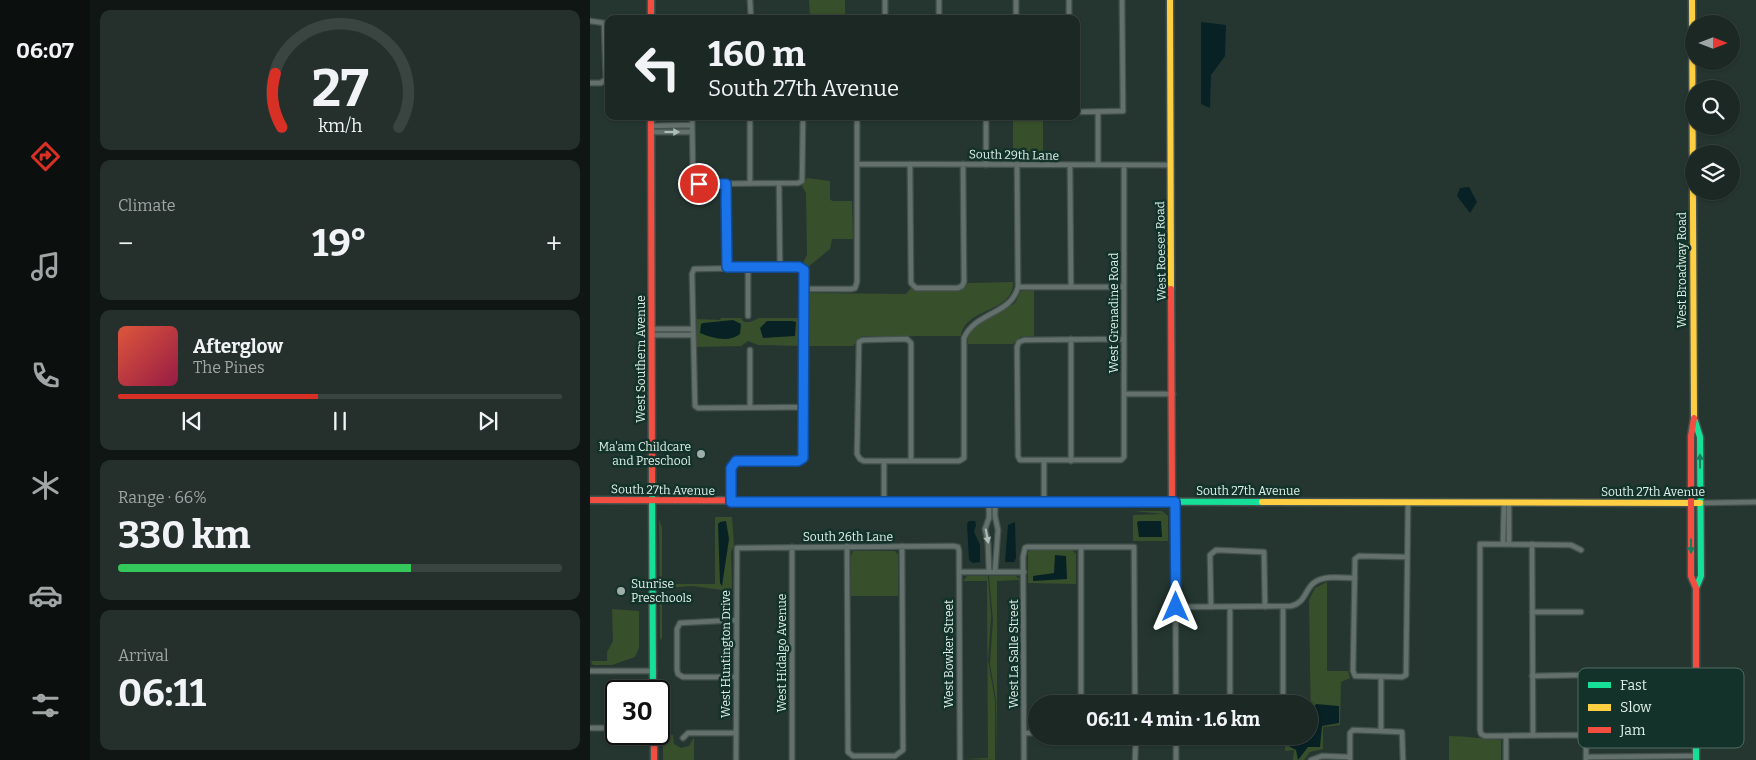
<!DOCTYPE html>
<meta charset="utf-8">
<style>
:root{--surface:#1c2824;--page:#25302c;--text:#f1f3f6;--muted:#a0a6a6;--line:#3a4441;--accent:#d93025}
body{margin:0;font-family:Bitter,serif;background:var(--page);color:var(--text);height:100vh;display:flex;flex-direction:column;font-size:19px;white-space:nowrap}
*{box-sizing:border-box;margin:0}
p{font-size:16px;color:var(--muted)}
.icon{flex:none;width:28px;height:28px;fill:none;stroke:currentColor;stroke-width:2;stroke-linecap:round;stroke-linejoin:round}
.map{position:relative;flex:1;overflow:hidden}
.side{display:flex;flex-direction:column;gap:10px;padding:10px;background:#0f1614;width:500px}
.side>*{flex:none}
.top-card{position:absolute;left:15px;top:15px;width:475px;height:105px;border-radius:10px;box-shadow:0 1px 4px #0004,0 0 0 1px var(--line);background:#1c2824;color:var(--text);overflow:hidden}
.needle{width:32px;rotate:90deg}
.tools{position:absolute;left:1095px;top:15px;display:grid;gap:10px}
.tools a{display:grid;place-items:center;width:55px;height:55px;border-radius:50%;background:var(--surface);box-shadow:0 1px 4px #0004,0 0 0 1px var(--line);font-size:25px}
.speed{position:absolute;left:15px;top:680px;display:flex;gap:10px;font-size:25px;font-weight:700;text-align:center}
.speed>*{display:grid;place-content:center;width:65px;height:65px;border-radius:50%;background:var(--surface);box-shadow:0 1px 4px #0004,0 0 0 1px var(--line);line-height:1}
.speed .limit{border:2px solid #111;border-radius:8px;background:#fff;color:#111}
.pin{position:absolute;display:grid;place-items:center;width:42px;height:42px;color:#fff;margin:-21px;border:2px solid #fff;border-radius:50%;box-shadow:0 1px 5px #0007}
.me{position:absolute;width:55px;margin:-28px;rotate:0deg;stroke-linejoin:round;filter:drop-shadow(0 0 4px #0008)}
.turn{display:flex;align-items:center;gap:18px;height:105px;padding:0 20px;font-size:22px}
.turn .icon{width:65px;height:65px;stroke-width:2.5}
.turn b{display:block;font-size:35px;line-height:42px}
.big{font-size:38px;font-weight:700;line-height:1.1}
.side .tile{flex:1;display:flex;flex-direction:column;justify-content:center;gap:8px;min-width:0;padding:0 18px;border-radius:10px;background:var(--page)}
.side .dial{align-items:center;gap:0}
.dial svg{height:130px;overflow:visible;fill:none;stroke:var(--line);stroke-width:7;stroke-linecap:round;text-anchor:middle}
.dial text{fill:var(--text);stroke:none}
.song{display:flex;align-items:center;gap:15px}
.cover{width:60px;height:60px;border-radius:8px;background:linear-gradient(135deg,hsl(10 70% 55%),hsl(340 70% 35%))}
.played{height:5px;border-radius:2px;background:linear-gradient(90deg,var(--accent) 45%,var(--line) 45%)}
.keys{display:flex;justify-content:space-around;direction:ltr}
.heat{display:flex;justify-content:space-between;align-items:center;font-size:28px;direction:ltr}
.charge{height:8px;border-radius:4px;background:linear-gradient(90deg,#34c759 66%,var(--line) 0)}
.trip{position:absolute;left:438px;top:695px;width:290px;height:50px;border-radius:25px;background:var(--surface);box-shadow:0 1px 4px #0004,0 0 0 1px var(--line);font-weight:700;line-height:50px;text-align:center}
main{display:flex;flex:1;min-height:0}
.dock{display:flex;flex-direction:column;width:90px;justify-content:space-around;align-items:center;background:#0b100e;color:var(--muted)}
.dock .icon{width:35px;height:35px}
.dock .selected{color:var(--accent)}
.dock b{font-size:22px;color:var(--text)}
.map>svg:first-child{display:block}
.green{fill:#384f2b}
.water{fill:#072125}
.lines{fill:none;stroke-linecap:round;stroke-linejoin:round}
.street-casing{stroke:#44524e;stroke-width:7}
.fast-casing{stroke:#44524e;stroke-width:9}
.slow-casing{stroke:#44524e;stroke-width:9}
.jam-casing{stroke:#44524e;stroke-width:9}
.street{stroke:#63706c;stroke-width:4.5}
.fast{stroke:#16e098;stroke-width:6}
.slow{stroke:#ffcf43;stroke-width:6}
.jam{stroke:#f24e42;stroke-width:6}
.oneway{fill:#adbdb7}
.oneway2{fill:#14805b}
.route-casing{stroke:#114b97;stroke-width:12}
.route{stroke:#1a73e8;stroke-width:9}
.poi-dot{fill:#9dafa8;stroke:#133229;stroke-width:2}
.labels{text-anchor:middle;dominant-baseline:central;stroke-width:5;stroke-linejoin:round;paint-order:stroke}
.street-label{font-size:12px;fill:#def0e9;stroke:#133229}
.poi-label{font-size:12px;fill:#def0e9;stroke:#133229;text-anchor:end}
.key{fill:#133229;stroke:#506b63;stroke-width:1}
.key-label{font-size:14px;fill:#def0e9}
</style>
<main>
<nav class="dock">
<b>06:07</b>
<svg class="icon selected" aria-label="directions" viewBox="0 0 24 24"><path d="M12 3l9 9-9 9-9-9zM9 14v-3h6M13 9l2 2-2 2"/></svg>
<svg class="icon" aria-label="music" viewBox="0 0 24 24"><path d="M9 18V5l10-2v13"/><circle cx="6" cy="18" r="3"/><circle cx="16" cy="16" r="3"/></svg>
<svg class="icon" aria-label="phone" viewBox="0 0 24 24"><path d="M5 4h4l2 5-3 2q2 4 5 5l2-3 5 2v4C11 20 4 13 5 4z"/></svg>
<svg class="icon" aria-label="climate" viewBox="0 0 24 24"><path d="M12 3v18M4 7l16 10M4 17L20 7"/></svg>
<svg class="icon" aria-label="car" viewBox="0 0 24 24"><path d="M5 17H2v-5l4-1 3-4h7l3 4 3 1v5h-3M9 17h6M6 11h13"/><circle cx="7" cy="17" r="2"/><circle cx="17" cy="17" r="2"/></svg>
<svg class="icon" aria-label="filters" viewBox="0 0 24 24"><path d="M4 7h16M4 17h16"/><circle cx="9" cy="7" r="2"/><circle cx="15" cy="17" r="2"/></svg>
</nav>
<section class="side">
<div class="tile dial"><svg viewBox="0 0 100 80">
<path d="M14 69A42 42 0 1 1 86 69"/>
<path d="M14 69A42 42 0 0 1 10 36" stroke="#d93025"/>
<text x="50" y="56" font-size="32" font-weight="700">27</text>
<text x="50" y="72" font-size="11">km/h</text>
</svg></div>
<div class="tile"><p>Climate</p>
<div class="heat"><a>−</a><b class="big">19°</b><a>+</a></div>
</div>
<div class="tile">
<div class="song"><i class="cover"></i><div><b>Afterglow</b><p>The Pines</p></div></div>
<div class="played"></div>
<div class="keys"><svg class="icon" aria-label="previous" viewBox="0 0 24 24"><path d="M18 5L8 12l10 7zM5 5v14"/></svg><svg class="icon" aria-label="pause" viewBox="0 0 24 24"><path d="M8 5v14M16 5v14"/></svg><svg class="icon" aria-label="next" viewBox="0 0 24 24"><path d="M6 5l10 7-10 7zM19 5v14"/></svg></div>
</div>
<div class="tile"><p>Range · 66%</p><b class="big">330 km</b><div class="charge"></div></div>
<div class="tile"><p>Arrival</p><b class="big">06:11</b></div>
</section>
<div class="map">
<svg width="1166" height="760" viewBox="0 0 1166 760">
<rect width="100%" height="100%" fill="#253630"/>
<path class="green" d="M219,0H255V15H220Z
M423,116H453V161L423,160Z
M217,178L240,181V199L242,201H262L263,239H242L240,249L218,267L213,263L217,255L216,193L212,186Z
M423,282C424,313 375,307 371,336H272L263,346H219L218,293L316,294L321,288L327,291H370L378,283Z
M444,290V336L430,337L423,344H378V336L381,329L425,303L431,291Z
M131,318H151L154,322H160L169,318H210V346L168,345L158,341L151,346L107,347V319L130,320Z
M543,511H572L578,516V541H543V515L574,514Z
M125,517H142L144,545L141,552L142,588H140L139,591L102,586L77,588V584H125Z
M69,519L72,528V638L70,640Z
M440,550H482L486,554V584L438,583V552Z
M263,551H305L308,555V596H261V556Z
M377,576H398L401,616L398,660L405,700V760L374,759L398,758L397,581H373Z
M399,576H426L430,580L407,581V760L406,700L400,664L403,620Z
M737,582V671H758L760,678L751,682L750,725L733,727V749L720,752L714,760H703L704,750L695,751V736H719V728H721L719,600L725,588Z
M22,609L49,611V648L45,657L22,665H3L1,661H17V652L23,641Z
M78,734L83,735L84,744L91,748L99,746L104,737V760H73V744H78Z
M859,736C878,736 892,739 911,740V760H859Z"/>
<path class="water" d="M611,22L636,25L635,56L621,75L620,108L611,104Z
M879,187L887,202L880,213L867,196L870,188Z
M143,320L151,324L150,334C139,343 122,338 110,333L111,324L113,323Z
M177,321H202L206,322L205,336L173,338L170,328Z
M136,521L139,539L132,586L130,583L128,524L130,522Z
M385,521L386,525L384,532L390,545V562L383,563L379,560L377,524L379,521Z
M549,521H571L572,537H549L547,522Z
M425,522L426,558L424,562H415L418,525Z
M465,555L476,556L477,579L443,581V576L464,573Z
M726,704L749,706V723L732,726L730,747H718L708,760L706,750L699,746V736H719V731H723L724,708Z"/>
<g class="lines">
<g class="street-casing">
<path id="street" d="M160,0L161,19
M349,0V19
M426,0V19
M479,0V19
M295,19V0
M0,21L14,23L16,79L11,83H0
M486,112L533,111L532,0
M508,112V165
M102,116L103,178L109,184L208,183L212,181L213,116
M396,116V165
M61,126L102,125
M61,132H102
M267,164L581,165
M320,164L321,283L326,288H368L372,286L374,282L373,164
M480,165L481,286
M534,165V457L531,460H430L428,456L427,347L429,342L434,340L534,339
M160,183V116
M189,183L190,267
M136,184L137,267
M158,267V316
M428,287H534
M214,289H261L265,288L267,282V116
M62,329H103
M62,335H103
M481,339V461
M534,394H583
M160,407V350
M321,461V343L317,339L273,340L269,342L267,454L270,459L274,461H369L374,458V338C385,312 421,315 428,287L427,166
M454,461V501
M141,502V468L146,461H207L213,458L215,453L214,289V270L209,267L104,269L102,274L105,406L108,408L215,407
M294,502V461
M585,502L586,704
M1110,503L1166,502
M919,504V544
M913,544L914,504
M942,544L943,735
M257,546L258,752L263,756H305L313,750L312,546
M202,547V760
M491,547V704
M991,550L981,545L890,544V730L891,734L895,736L994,735L996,738V760
M817,557L769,556L765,559L763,671L765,676L812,677L816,675L818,503
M369,572H434
M399,572L398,543L395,529L399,518V501
M405,572L408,530L405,516V501
M585,607L701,606C716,603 715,588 725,582C736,575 753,578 765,578
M621,607L620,555L626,550L674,552L675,607
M640,607V704
M942,612H991
M146,620L90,623L87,629V670L88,674L93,677H146
M0,671H64
M942,676L992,675
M693,704V607
M0,728H26
M791,730V677
M435,733H446
M586,736V760
M916,736V760
M93,738L98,733H146
M996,757L1106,756
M146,760L147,548L363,546L368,547L369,551L370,760
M434,760L433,557L435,548L437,547H544L545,704
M545,760L546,736
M721,760L732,756L760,757
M760,760V733L763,730L812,732L813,760"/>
</g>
<g class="fast-casing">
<path id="fast" d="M1105,421L1110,437L1111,576L1106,588
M62,481L63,691
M334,501L672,502
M1106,670V760"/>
</g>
<g class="slow-casing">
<path id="slow" d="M580,0L581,289
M1102,0L1104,418
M672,502L1110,503"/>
</g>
<g class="jam-casing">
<path id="jam" d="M61,0V19
M61,116L62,481
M581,289L582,502
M1104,418L1101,436V576L1106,588V670
M0,500L334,501
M64,734V760"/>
</g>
<use href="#street" class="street"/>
<use href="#fast" class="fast"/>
<use href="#slow" class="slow"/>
<use href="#jam" class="jam"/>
</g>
<defs><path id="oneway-solid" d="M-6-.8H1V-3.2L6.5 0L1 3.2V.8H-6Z" transform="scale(1.25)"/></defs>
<g class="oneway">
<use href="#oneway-solid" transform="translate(82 132)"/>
<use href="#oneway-solid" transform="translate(397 536) rotate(79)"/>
</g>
<g class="oneway2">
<use href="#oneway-solid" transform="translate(1110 461) rotate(-90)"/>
<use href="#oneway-solid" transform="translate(1101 546) rotate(90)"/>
</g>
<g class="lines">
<g class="route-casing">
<path id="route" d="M109,184H136L137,267H209L214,270L213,458L208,461H146L141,468V502H585L586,607"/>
</g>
<use href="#route" class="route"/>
</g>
<g class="poi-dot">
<circle cx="111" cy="454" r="5"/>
<circle cx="31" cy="591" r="5"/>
</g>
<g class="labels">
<g class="street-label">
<text transform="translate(424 155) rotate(1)">South 29th Lane</text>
<text transform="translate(571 251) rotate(-91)">West Roeser Road</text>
<text transform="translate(1092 270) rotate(-90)">West Broadway Road</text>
<text transform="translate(524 313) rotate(-90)">West Grenadine Road</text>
<text transform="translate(51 359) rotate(-90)">West Southern Avenue</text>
<text transform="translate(73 490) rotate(1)">South 27th Avenue</text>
<text x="658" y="491">South 27th Avenue</text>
<text x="1063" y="492">South 27th Avenue</text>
<text x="258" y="537">South 26th Lane</text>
<text transform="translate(192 653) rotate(-90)">West Hidalgo Avenue</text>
<text transform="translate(136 654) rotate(-90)">West Huntington Drive</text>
<text transform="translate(359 654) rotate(-90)">West Bowker Street</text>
<text transform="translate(424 654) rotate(-90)">West La Salle Street</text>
</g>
<g class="poi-label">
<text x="101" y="447">Ma'am Childcare<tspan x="101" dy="14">and Preschool</tspan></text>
<text x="41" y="584" text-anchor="start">Sunrise<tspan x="41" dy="14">Preschools</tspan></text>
</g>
</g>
<rect x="988" y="668" width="166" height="80" rx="8" class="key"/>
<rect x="998" y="682" width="23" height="6" fill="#16e098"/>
<rect x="998" y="704" width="23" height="7" fill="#ffcf43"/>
<rect x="998" y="727" width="23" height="6" fill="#f24e42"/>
<g class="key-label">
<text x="1030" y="690">Fast</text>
<text x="1030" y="712">Slow</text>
<text x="1030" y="735">Jam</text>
</g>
</svg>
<div class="tools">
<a><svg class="needle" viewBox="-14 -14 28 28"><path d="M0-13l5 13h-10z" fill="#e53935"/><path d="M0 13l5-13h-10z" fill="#a0a6a6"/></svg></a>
<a><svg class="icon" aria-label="search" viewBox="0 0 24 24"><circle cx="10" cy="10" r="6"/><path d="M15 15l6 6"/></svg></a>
<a><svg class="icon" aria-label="layers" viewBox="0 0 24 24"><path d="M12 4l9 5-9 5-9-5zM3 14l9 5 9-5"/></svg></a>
</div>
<div class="speed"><div class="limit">30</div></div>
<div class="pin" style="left:109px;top:184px;background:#d93025"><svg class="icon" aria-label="arrive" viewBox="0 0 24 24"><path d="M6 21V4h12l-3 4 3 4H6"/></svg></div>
<svg class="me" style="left:586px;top:607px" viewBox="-20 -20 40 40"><path d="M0-17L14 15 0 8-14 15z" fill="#1a73e8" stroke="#fff" stroke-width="4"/></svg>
<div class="trip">06:11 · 4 min · 1.6 km</div>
<div class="top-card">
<div class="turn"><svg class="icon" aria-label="left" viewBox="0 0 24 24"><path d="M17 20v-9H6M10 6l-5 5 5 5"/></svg><div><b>160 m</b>South 27th Avenue</div></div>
</div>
</div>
</main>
